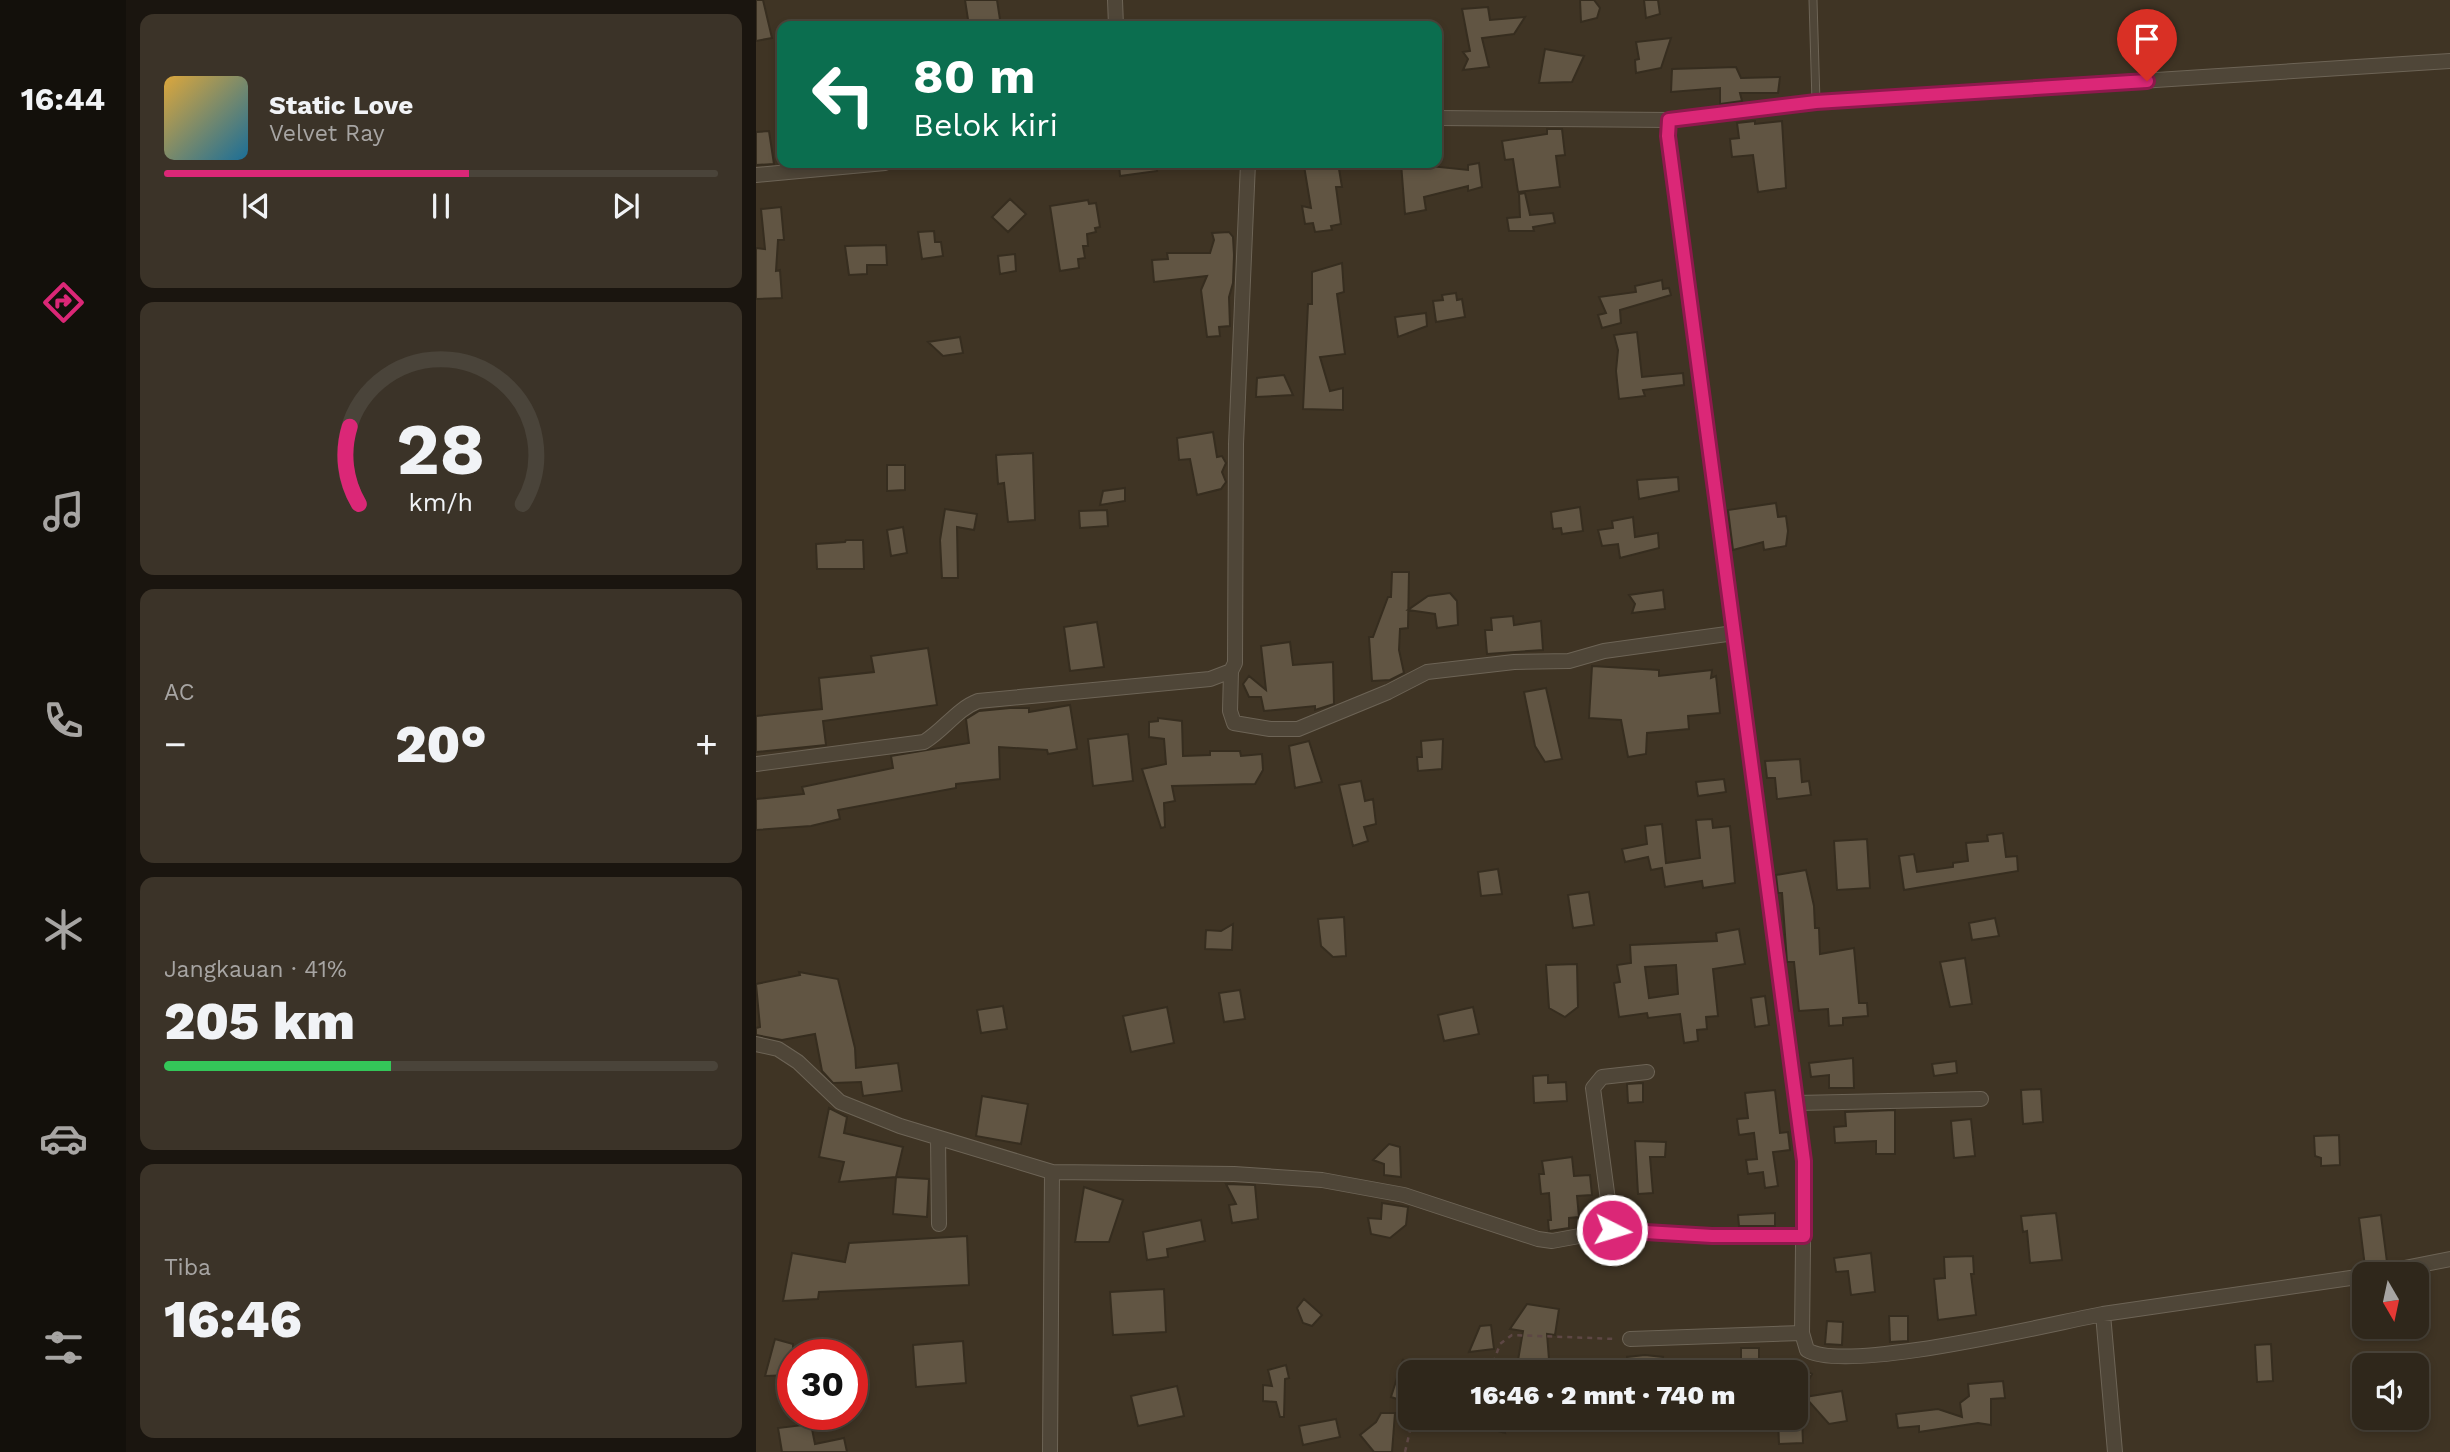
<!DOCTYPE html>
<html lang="id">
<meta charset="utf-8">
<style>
:root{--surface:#2f271b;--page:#3b3328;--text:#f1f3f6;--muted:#a7a5a3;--line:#4a443a;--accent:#db2777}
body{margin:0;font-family:"Work Sans",sans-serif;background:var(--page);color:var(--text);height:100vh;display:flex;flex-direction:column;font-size:26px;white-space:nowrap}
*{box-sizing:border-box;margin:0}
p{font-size:23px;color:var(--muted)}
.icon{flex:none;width:38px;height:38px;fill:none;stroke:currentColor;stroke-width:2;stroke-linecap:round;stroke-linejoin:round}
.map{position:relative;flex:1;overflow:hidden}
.panel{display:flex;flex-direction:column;gap:14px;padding:14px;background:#1a150f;width:630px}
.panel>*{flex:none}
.hud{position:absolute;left:21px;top:21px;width:665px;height:147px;border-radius:14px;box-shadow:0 4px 10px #0003,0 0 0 2px var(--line);background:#0b6e4f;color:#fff;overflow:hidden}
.needle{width:46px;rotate:171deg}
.buttons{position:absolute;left:1596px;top:1262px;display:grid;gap:14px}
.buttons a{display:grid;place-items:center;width:77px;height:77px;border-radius:14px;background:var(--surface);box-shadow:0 4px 10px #0003,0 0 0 2px var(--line);font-size:35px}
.speed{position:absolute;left:21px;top:1339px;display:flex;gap:14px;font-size:35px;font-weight:700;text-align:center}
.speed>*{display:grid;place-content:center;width:91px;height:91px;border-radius:50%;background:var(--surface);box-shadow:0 4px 10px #0003,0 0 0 2px var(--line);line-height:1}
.speed .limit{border:10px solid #d22;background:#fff;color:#111}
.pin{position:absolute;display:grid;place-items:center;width:60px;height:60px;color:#fff;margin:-72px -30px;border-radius:50% 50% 50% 0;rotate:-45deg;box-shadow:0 0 7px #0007}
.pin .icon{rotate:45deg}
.me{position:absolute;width:77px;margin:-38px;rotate:95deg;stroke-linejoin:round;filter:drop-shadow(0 0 5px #0008)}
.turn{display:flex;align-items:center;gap:24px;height:147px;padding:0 21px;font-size:32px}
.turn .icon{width:91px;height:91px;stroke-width:2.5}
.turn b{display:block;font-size:49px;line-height:60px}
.big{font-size:52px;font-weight:800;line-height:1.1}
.panel .tile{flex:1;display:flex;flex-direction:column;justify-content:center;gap:10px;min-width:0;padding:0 24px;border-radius:14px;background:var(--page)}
.panel .dial{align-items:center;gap:0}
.dial svg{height:182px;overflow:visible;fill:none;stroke:var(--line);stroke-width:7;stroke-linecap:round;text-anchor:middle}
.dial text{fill:var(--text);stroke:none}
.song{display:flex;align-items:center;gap:21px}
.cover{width:84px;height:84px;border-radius:10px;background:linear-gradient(135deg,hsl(40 70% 55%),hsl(200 70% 35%))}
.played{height:7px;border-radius:4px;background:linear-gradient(90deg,var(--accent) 55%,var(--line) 55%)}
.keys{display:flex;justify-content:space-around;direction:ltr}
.heat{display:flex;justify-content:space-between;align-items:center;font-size:38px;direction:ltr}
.charge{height:10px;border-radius:5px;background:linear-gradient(90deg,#34c759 41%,var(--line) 0)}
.trip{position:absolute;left:642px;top:1360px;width:410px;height:70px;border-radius:14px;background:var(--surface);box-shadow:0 4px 10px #0003,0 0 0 2px var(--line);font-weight:800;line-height:70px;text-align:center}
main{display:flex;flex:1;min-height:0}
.dock{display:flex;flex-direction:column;width:126px;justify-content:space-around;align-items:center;background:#13100b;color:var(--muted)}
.dock .icon{width:49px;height:49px}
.dock .active{color:var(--accent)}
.dock b{font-size:32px;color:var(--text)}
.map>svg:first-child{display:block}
.building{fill:#615543;stroke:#362d1f;stroke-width:2;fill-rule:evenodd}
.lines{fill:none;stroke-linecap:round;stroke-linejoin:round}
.service-casing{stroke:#6d6456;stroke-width:9}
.minor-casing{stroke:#6d6456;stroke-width:16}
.path{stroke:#5d4744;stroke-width:2.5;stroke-dasharray:5 5;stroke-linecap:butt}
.service{stroke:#4f4638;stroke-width:7}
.minor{stroke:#4f4638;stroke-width:14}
.route-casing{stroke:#8e194d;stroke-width:18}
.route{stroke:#db2777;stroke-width:12}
</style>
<main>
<nav class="dock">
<b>16:44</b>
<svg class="icon active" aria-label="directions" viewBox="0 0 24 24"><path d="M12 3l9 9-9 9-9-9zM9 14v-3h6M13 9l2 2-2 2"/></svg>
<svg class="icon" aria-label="music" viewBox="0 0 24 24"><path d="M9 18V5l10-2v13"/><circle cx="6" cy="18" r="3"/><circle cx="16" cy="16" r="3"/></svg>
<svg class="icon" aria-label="phone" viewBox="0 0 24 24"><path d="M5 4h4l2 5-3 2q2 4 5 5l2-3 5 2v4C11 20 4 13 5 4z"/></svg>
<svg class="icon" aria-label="climate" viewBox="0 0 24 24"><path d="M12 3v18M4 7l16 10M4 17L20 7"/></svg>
<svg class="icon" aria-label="car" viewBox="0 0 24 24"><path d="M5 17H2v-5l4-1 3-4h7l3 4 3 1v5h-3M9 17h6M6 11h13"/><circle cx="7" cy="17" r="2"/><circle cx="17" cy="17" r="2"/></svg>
<svg class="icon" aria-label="filters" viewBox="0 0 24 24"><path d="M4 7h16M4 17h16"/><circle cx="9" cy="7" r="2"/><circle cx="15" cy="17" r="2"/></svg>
</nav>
<section class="panel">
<div class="tile">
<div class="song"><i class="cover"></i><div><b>Static Love</b><p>Velvet Ray</p></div></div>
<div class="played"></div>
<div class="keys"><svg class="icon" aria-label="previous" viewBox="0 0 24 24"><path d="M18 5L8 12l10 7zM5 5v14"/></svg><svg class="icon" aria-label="pause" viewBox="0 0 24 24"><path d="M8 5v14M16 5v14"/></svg><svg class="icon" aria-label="next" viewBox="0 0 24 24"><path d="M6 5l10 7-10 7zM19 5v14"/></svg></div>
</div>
<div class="tile dial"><svg viewBox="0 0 100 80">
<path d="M14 69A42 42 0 1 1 86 69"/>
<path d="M14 69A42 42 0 0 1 10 35" stroke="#db2777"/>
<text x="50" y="56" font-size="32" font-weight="700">28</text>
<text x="50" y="72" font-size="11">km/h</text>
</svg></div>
<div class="tile"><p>AC</p>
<div class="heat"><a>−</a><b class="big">20°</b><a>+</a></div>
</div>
<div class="tile"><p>Jangkauan · 41%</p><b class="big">205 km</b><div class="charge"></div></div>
<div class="tile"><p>Tiba</p><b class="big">16:46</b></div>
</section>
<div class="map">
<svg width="1694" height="1452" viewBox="0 0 1694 1452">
<rect width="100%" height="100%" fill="#3f3424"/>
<path class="building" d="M0,0H7L16,38L0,41Z
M209,0H241L245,26H213Z
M824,0H838L844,8L841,18L825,22Z
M888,0H902L904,14L890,18Z
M732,7L734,20L769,17L758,34L726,38L733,67L707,70L712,59L707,52L714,51L706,9Z
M915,38L905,68L880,73L879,60L883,59L880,42Z
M789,49L828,56L816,82L783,83Z
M980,67L985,78L1024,77L1022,93H984L986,101L964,104V88L915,92L916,69Z
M999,121V124L1026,121L1030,188L1002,192L997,155L976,157L974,139L983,138L981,123Z
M791,129H806L809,155L800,156L804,187L762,192L757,159L749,160L746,141L791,134Z
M13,131L18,164L0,165V132Z
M363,163H400L401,171L364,176Z
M582,163L586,187H580L585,224L575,226L576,230L559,232L557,223L549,224L546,206L555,208L548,166Z
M645,163L712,170V165L723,163L726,187L712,191V186L668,197L670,210L649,214Z
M769,193L774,215L797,213L799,223L777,227L778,231H753L751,218L764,217L763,194Z
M254,199L270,214L252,232L236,217Z
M332,200L333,204L340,203L344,227L339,228L340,232L331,234L332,246H327L329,258L322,259L323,268L304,271L294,206Z
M25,207L28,240H22L20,271L24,270L26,298L0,299V248L9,249L5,209Z
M178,231L179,242H185L187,256L166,259L162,232Z
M473,232L477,237L478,255L477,283L473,297L474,326L463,327L464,336L451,337L445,290L451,276L398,282L396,260L412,259L411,253H454L458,240L456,233Z
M130,245L131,265H111V274L93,275L89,246Z
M259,254L260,271L244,274L242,256Z
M586,263L588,292L581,294L589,354L564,357L574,391L587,388V410L547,409L552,304H556V272Z
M906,280L907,289L913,288L915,295L864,310L865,323L846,328L842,315L850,313L843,297L880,292L879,286Z
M700,293L701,300L706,299L709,317L680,322L677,301L687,300L686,295Z
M670,313L671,326L642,337L639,317Z
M881,332L886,377L927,373L928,385L887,390L889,396L863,399L860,371L862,350L858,335Z
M204,337L207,353L187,356L172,342Z
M528,375L537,395L500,397L501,378Z
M457,432L461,457L466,456L470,463L466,472L470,482L465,489L441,495L434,459L423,460L421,438Z
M277,453L279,520L252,522L248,483L242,484L240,455Z
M131,465H149V490L131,491Z
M922,477L923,491L883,499L881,480Z
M369,488V501L344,505L347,491Z
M1020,503L1022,517L1030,516L1032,531L1030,546L1008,550L1007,542L977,550L972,510Z
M824,507L827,531L806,534L805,528L797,529L795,512Z
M189,509L221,514L218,530L201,527L202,578H186L184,540Z
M351,510L352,526L324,528L323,511Z
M877,517L879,537L902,533L903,548L864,558L862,544L846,546L842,530L857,528L856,521Z
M147,527L151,553L135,556L131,530Z
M90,540H107L108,569H61L60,544L89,542Z
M636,572H653L652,628L644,629L643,650L648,673L634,680L616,681L613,637H617L632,597H635Z
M907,590L909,609L876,613L879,604L873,595Z
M694,593L701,601L702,625L681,628L679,614L652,610L672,596Z
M757,616L758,625L785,621L787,650L731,654L729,630H736L735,618Z
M341,622L348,667L314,671L308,627Z
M534,642L537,665L577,662L578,704L559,710V706L508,711L505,697H493L487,684L493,676L510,690L505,646Z
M172,648L181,705L67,721L70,745L0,752V716L66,709L63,678L118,672L115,656Z
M836,666L903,670V676L956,670L955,678L960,676L964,713L932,716L933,729L891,733L890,754L872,757L865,720L833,718Z
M790,688L806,759L789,762L779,746L768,692Z
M314,705L321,749L292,754L291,750L243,747L244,779L200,784V788L82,810L84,819L55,826L0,830V799L48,794L46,787L137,768L135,756L213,743L210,719L223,711L254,708H273V712Z
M402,718L426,721L427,756L454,755V751H484L485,756L506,754L507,770L499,784L416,786L419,801L408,803L409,827L405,828L386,769L410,764L408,739L393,737V722L402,721Z
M372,734L377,781L337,786L332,739Z
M687,739L686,769L662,771L661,757H666L665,741Z
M553,741L566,782L539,788L533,746Z
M1044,759L1046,782L1053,781L1055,795L1021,799L1019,778H1011L1009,761Z
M968,779L970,792L942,796L940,782Z
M605,781L609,801L617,799L620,824L608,827L612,841L597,846L583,785Z
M956,819L957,828L974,826L979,883L947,888L946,881L909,887L906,868L895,870L892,857L869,862L866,849L891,844L889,826L906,824L910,863L944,858L940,820Z
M1247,833L1250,857L1261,856L1262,871L1148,890L1143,856L1158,854L1161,872L1197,867V863L1212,861L1210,843L1232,841L1231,835Z
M1111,839L1114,888L1081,890L1078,841Z
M742,869L746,894L725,896L722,872Z
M1050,870L1058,906L1059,928H1063L1064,954L1098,948L1103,1003H1111L1112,1016L1087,1018V1025L1073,1026L1072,1009L1043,1011L1038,962H1031L1026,893H1022L1020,875Z
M833,892L838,925L817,928L812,895Z
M588,917L590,956L577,957L565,946L562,919Z
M1239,918L1243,936L1216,940L1213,923Z
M477,924L476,950L449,949L450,930L465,931Z
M983,929L989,964L957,969L962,1016L950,1017L951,1029L941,1030L942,1041L928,1043L924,1014L892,1018L891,1013L863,1017L858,983L864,982L861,965L875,963L874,945L961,941L960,933ZM920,965L922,994L893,998L889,967Z
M1209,958L1216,1004L1194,1007L1184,962Z
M821,964L822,1007L809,1017L793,1008L790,965Z
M43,972L82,979L99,1048L100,1068L142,1063L146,1091L107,1096L105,1082L77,1083L66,1071L59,1034L26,1040L0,1035V1028L4,1027L0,984L44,975Z
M484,990L489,1019L468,1022L463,993Z
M1009,996L1013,1025L999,1027L995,998Z
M247,1006L251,1029L225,1033L221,1010Z
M411,1007L418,1043L375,1052L367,1016Z
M717,1007L723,1034L688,1041L682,1015Z
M1097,1058L1098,1088H1073V1075L1055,1077L1053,1063Z
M1200,1061L1201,1073L1178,1076L1176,1064Z
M792,1075V1083L810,1082L811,1101L778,1103L777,1076Z
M887,1083V1102L872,1103L871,1084Z
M1285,1089L1287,1122L1267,1124L1265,1090Z
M1019,1090L1024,1133L1032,1132L1034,1150L1017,1152L1022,1186L1009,1188L1007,1172L992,1174L990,1160L1001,1159L998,1133L983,1135L981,1119L992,1118L989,1093Z
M226,1096L272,1104L265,1144L220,1136Z
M73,1108L91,1117L88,1133L147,1147L140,1177L83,1182L88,1162L63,1157Z
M1139,1110V1154H1120V1141L1079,1143L1078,1127L1090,1126L1089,1112Z
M1215,1119L1219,1156L1198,1158L1195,1121Z
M1583,1135L1584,1165L1565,1166V1158L1559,1156L1558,1136Z
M879,1141L910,1142L909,1157H894L897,1193L882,1194Z
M633,1144L644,1147L645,1177L628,1175V1164L617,1160Z
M816,1157L818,1176L834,1175L836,1195L821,1196L823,1217L813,1218V1228L793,1231L792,1220H795L793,1193L785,1194L783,1174H788L786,1161Z
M140,1177L173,1179L171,1217L137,1214Z
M470,1184L499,1185L502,1219L476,1223L473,1205L480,1204Z
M328,1187L367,1200L353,1242H319Z
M626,1203L652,1207L650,1225L634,1238L615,1234L612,1218L625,1219Z
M1019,1213V1226H983L982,1215Z
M1300,1213L1306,1260L1274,1263L1271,1231L1267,1232L1265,1216Z
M1625,1215L1631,1262L1609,1267L1603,1218Z
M445,1220L449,1241L411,1249L412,1257L391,1260L387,1232Z
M211,1236L213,1285L63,1292L62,1299L27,1301L36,1253L89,1262L93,1243Z
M1115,1253L1119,1292L1095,1295L1092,1271L1080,1272L1078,1258Z
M1217,1256L1218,1274H1215L1220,1315L1182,1320L1178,1279L1189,1278L1188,1257Z
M408,1289L410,1332L357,1335L354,1292Z
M548,1299L566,1315L556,1326L547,1323L541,1308Z
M771,1304L803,1309L799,1335L791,1334L794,1372H760L767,1331L754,1329Z
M1133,1316H1152V1341L1134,1342Z
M1071,1321L1087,1322L1086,1345L1069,1344Z
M735,1325L738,1349L713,1352L724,1326Z
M19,1339L37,1344V1375L9,1376Z
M207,1341L210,1383L160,1387L157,1345Z
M1515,1344L1517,1381L1501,1382L1499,1345Z
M985,1348H1003V1372H985Z
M889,1355L907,1357L905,1372H872L871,1357Z
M647,1359L653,1403L635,1397Z
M1040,1364L1056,1374L1040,1402Z
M530,1365L533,1378L529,1379L528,1417H524L520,1402L507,1401V1385L516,1386L512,1370Z
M1247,1381L1249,1398L1235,1399V1425L1222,1423L1163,1432V1426L1142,1428L1140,1414L1182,1409L1206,1417L1204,1403L1213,1396L1212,1384Z
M421,1386L428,1416L382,1426L375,1396Z
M1086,1391L1091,1421L1073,1424L1049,1397Z
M625,1413H639L636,1452H618L604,1435L620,1422Z
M710,1418H747L749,1433L709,1422Z
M1022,1418H1046L1047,1443L1023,1444Z
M580,1419L584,1437L547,1445L543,1426Z
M55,1424L59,1444L88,1438L91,1452H26L22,1428Z"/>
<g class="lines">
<g class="service-casing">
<path id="service" d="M1057,0L1060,102"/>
</g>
<g class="minor-casing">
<path id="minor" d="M359,0L360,26
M681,118L913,120
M0,175L129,163
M475,671L474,711L478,723L514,729H542L632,692L671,672L758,662L813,661L848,651L978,633
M0,764L168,742C188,730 201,709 222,701L454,679L475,671L479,663L480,444L492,163
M0,1044L22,1049L42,1062L84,1102L144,1126L296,1172L478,1174L566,1180L648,1195L782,1239L796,1241L856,1230L956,1236H1048
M1041,1103L1225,1099
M182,1138L183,1224
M856,1230L837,1088L846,1077L891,1072
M1618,1274L1694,1259
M1347,1314C1293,1324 1090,1374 1051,1350L1046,1333L1048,1161L912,136L913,120L1060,102L1694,61
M874,1339L1046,1333
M294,1452L296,1172
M1359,1452L1347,1314L1608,1276"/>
</g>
<path class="path" d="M734,1372L744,1344L756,1335L861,1339
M649,1452L657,1418"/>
<use href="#service" class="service"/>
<use href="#minor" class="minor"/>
</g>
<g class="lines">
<g class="route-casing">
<path id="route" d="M856,1230L956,1236H1048V1161L912,136L913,120L1060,102L1391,81"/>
</g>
<use href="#route" class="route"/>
</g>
</svg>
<div class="buttons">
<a><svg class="needle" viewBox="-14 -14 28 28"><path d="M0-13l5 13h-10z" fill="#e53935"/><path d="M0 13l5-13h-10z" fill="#a7a5a3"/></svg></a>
<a><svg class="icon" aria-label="sound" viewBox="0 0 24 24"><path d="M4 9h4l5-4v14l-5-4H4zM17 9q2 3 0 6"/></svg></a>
</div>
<div class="speed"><div class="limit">30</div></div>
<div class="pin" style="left:1391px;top:81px;background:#d93025"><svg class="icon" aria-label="arrive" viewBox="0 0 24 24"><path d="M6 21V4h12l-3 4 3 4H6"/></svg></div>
<svg class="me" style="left:856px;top:1230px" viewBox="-20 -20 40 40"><circle r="17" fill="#db2777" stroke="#fff" stroke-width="3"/><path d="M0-11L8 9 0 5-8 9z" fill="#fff"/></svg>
<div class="trip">16:46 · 2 mnt · 740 m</div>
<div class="hud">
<div class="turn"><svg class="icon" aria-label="left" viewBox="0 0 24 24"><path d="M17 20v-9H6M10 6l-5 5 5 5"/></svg><div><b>80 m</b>Belok kiri</div></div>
</div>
</div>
</main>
